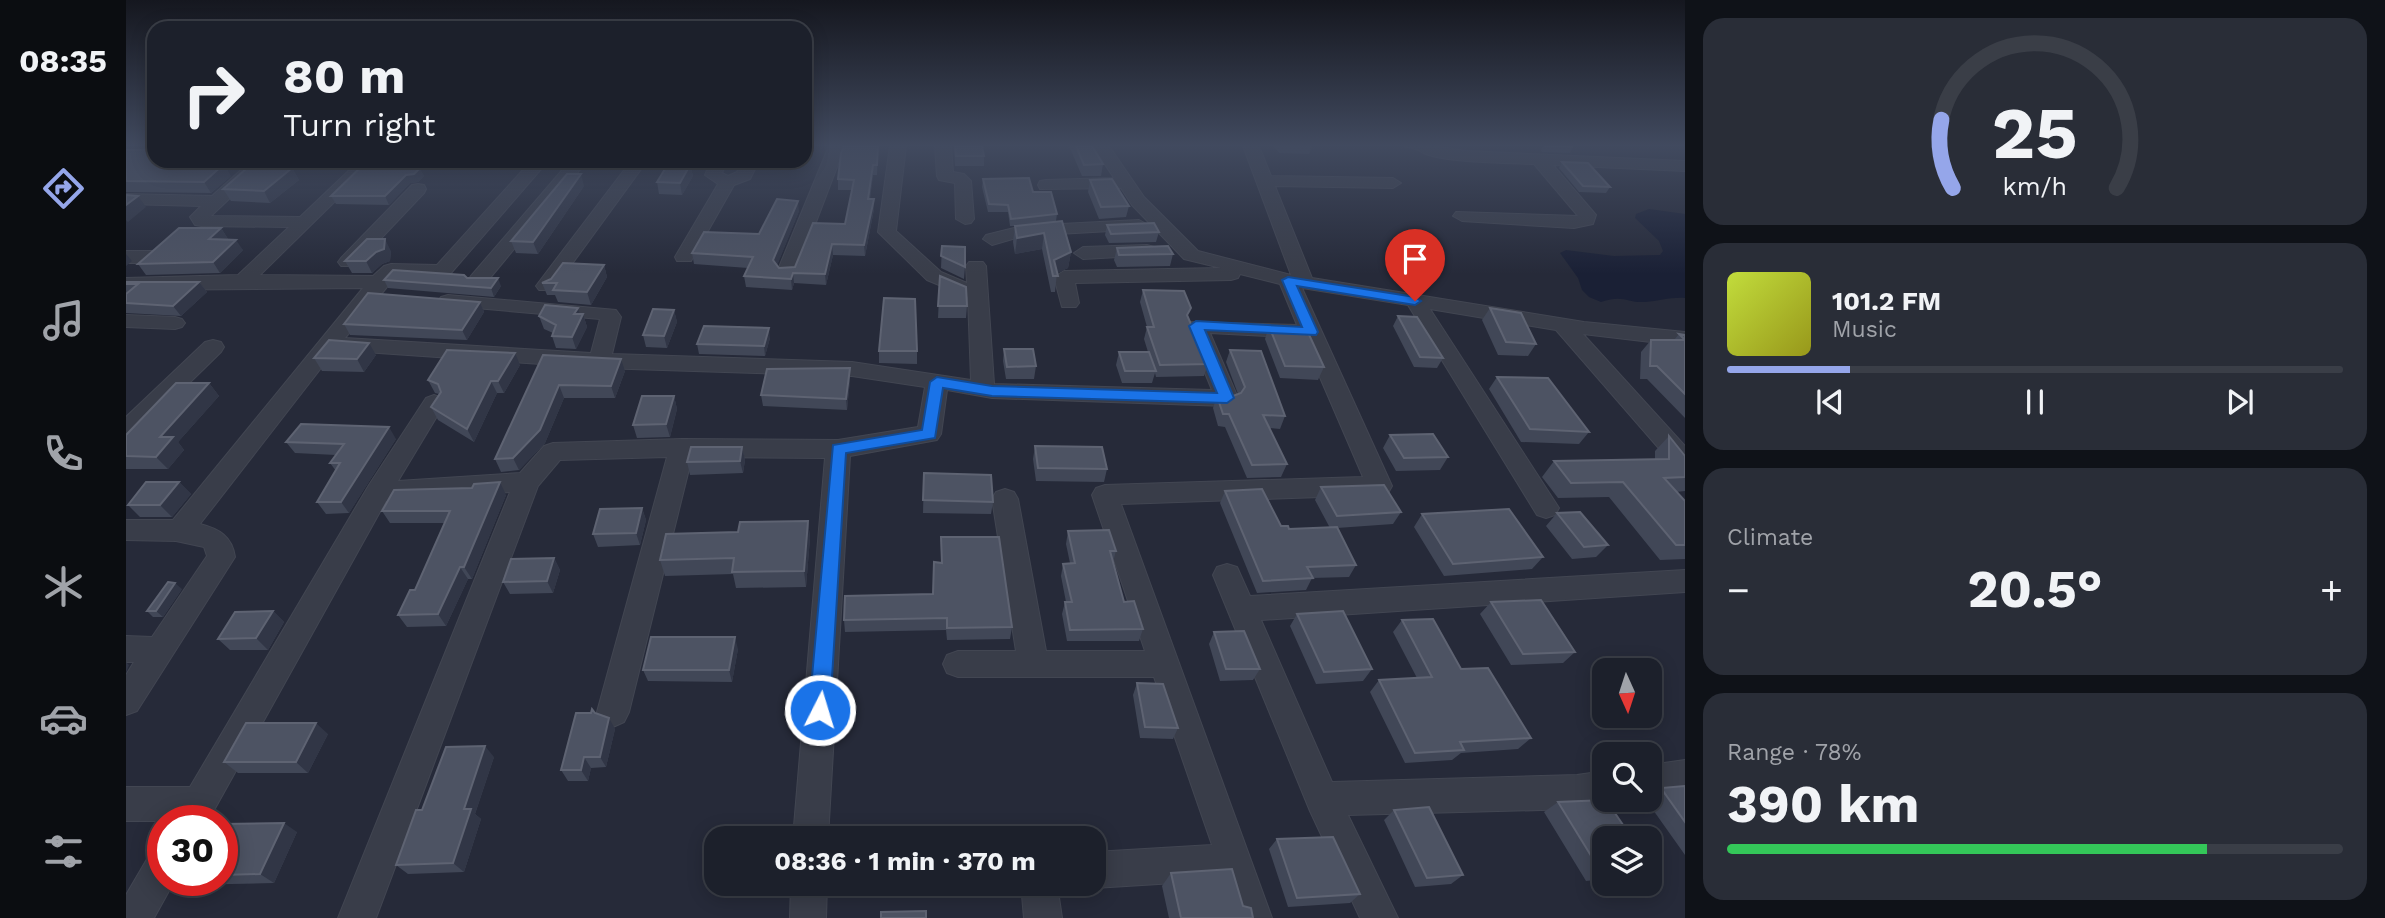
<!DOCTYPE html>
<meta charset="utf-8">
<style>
:root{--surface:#1c202b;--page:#292d37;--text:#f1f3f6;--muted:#a0a3a9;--line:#3a3e47;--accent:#95a6ea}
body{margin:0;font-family:"Work Sans",sans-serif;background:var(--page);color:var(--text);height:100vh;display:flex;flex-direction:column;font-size:26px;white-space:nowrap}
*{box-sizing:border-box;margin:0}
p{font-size:23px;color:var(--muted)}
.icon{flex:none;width:38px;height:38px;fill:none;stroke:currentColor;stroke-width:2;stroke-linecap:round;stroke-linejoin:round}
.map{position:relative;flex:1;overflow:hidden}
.panel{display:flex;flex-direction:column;gap:18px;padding:18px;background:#0f1218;width:700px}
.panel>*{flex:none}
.top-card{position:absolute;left:21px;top:21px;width:665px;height:147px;border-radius:21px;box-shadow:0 4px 18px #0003,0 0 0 2px var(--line);background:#1c202b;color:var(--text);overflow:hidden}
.needle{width:46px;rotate:177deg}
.buttons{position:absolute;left:1466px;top:658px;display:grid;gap:14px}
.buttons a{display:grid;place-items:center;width:70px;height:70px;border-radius:14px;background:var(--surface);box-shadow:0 4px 18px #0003,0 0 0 2px var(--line);font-size:35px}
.speed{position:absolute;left:21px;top:805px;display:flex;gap:14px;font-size:35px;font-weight:700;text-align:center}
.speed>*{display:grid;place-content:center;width:91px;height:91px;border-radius:50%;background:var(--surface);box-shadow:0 4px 18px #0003,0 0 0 2px var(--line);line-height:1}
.speed .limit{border:10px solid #d22;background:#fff;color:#111}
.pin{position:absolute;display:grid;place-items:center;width:60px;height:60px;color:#fff;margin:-72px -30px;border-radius:50% 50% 50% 0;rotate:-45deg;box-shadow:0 0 7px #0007}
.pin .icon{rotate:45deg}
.me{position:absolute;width:77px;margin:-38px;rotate:5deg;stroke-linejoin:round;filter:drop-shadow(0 0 5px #0008)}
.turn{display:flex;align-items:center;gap:24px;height:147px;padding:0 21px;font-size:32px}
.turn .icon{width:91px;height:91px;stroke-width:2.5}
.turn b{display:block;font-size:49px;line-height:60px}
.big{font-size:52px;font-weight:700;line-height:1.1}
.panel .card{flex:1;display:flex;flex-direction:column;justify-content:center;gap:10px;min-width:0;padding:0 24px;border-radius:21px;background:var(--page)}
.panel .dial{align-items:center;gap:0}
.dial svg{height:182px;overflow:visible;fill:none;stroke:var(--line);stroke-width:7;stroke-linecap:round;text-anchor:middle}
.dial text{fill:var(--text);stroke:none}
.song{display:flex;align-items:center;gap:21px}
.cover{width:84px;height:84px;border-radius:10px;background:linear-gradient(135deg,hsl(70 70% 55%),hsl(60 70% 35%))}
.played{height:7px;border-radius:4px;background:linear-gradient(90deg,var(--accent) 20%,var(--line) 20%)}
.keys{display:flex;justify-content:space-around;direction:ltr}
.heat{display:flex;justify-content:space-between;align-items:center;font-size:38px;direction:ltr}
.charge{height:10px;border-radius:5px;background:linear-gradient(90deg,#34c759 78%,var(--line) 0)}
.trip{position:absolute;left:578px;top:826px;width:402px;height:70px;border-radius:21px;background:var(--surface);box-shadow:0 4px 18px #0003,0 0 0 2px var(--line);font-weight:700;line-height:70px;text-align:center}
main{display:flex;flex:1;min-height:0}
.dock{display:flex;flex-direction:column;width:126px;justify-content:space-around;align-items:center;background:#0b0d11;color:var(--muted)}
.dock .icon{width:49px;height:49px}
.dock .selected{color:var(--accent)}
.dock b{font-size:32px;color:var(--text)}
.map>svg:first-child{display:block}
.water{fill:#1a2035}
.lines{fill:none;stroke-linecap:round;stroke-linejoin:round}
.lane-casing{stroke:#424652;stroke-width:2}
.street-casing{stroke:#424652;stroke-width:2}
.lane{fill:#393d49;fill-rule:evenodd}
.street{fill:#393d49;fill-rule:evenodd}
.wall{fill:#414757}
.shaded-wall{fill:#313646}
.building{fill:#4d5363;stroke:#5e6372;stroke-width:2}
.route{fill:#1a73e8;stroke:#114b97;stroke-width:2}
</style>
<main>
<nav class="dock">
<b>08:35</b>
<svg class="icon selected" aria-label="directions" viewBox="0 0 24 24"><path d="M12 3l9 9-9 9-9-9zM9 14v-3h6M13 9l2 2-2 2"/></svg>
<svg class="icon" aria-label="music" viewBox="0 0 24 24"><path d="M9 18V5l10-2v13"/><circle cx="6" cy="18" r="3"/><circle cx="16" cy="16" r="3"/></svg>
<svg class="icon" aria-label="phone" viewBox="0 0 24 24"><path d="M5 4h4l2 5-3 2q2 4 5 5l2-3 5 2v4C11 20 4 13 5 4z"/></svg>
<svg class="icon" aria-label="climate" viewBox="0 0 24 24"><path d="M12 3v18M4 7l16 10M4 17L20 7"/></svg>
<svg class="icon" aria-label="car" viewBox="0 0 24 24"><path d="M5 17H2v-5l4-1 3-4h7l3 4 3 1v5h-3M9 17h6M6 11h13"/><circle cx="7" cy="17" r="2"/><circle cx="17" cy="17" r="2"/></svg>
<svg class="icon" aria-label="filters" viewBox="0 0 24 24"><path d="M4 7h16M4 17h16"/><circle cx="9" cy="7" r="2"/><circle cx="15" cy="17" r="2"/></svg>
</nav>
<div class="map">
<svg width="1559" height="918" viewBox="0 0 1559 918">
<rect width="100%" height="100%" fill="#262a39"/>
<path class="water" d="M1523,209L1559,214V298C1545,297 1533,301 1519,302C1500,303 1498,294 1475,302L1463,297L1456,290L1452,278L1434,253L1440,250L1488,256L1534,255L1537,251L1533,241L1509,218L1510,214Z"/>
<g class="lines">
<g class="lane-casing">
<path id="lane" d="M1278,146H1293L1305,150L1301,152Z"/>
</g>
<g class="street-casing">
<path id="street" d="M703,146H719L671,272L668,276H654L651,272Z
M764,146H780L770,231L815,272L841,283L840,266L843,262H857L860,266L868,384L1086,390L1060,326L1063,322L1171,325L1154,284L1114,274L1112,278L1105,280L949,283L953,303L950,307H936L928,277L938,271L1095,268L1058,259L1006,205L995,188L914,189L912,185L914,181L920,180L988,178L967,146H983L1018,197L1072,251L1165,275L1117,146H1133L1145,176L1267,178L1275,183L1267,188L1149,186L1186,278L1458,322L1559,332V346L1457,334L1559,446V471L1550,468L1430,330L1304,309L1433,508L1429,515L1420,518L1411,515L1282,305L1176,288L1266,486L1262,493L1253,495L995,504L1146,918H1108L1097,880L968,888L958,884H968V852L1086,845L1028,677H832L821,673L817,664L821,655L832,651H890L866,499L870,492L879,489L888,492L892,499L920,651H1019L966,495L970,488L979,485L1237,477L1177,338L1084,333L1112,398L1109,403L1101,406L866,398L821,390L815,434L811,440L724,456L702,838H667L699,458L566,457L503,712L498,722L487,727L476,722L471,712L541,457L434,460L412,486L250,918H212L384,492L260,501L82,821H0V787H64L243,485L300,398L308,395L316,398L319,403L272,481L394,473L418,446L427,443L556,439L712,440L792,427L799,387L726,376L474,368L209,350L74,524C93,529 106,536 109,557L11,711L0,715V675L8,662H0V636L26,637L81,556L78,547L50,541L0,540V520H47L237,288L0,290V278L112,275L163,227L75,226L69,225L64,217L75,206L0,204V194L86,196L125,161H143L85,216L174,217L233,161H250L134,275L247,276L258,266L265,264L311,265L405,161H422L325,273L311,278L270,276L219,338L465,353L474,319L315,305L312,301L315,297L322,295L490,310L495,317L486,354L726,362L845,380L842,297L801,280L752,232Z
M809,146H825L827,172L838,174L845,181L848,219L845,223L839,224L830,219L829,183L813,180L811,176Z
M1306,146L1340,151L1559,161V171L1427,165L1470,215L1467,224L1448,228L1336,221L1327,216L1330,212L1452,216L1408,164C1386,163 1306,163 1293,150L1295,147Z
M444,161H461L359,284H345L342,280L345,276Z
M505,161H521L427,290H413L410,286L413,282Z
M585,161H601L596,173L602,176L611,172L617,161H633L624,179L608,185L565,261H551L549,257L592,184L579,175Z
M292,184L298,185L300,189L298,193L229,266H215L212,262L215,258L286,185Z
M1013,220L1022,225L1019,229L897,236L866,245L857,239L860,235L896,226Z
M1021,245L1028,247L1030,251L1028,255L957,259L948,253L957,247Z
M0,251H27L36,257L27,263H0Z
M0,315L49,317L56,319L59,323L56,327L49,329L0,327Z
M87,340L95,342L98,347L95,352L8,437L0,439V417L79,342Z
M1101,564L1111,567L1124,596L1559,570V592L1135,620L1206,782L1451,775L1479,771V800H1491L1479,805L1451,809L1222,815L1272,918H1234L1184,811L1087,575L1091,567Z
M1559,760V792L1524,797V765Z
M37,849V880H49L28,918H0V895L24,854Z
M665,884H701L700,918H664Z
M895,884H931L936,918H898Z"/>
</g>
<use href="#lane" class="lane"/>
<use href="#street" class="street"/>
</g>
<path class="wall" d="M752,146L751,175H747L744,199L748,209L739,256L707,255L700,285L668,283L666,290L620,287L618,276L622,268L568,264L566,253L633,234L673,211L651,265L653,268L669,267L719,224L726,190H712V179Z
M828,146H856L858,156V166H829Z
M943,146H966L977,164L975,176H956Z
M1148,146H1186L1183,154L1153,153Z
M1417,146H1445L1447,147L1444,153L1416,152L1415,150Z
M0,150L44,161L41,163L105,176L85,193L0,192Z
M186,161H230L221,169L190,168Z
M241,161H291L293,165L290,168L298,176L292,182L284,183L263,205L210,204L205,196Z
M1436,162L1484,187L1480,193L1453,192L1433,168Z
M564,165L567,176L556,195L533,194L531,182Z
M166,168L173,180L144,203L105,201L97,189Z
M857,179L907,192L931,214L930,221H936L945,252L942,268L931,273L929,292H925L916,249L889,254L887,242L889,226H884L882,212H862L856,187Z
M964,180L1003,206L1000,217L973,219L962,192Z
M458,186L412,254L390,253L385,241Z
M981,225L1033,232L1030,242L983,243L979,235Z
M95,228L102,239L101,240L117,250L94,273L20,275L12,264Z
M816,246L839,267L838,279L815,268Z
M991,248L1047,254L1044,266L991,267L988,260Z
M265,251L264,261L256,264L246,273H226L219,261Z
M478,265L481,277L465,305L432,302L429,295H421L416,283Z
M814,276L841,306L840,318H812Z
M341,278L375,286L368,297L262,288L258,280Z
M0,282H73L81,292L55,316L0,313Z
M1017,290L1062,317L1082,364L1078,376L1030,377L1029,373L1026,383H996L990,365L993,352H1022L1018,339L1021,327L1014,302Z
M354,302L358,312L341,340L224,335L218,324Z
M1364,308L1410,344L1402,356L1372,355L1356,320Z
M548,310L551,322L541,348L520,347L517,335Z
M457,314L461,327L450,349L430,348L426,336L427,333L418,329L413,316Z
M1272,316L1317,358L1311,368L1288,367L1267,326Z
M1143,326L1198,367L1192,380L1154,378L1139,339Z
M1553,334L1559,335V418L1521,379H1514L1515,352L1525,340H1548Z
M644,338L639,356L573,354L571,344Z
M878,349L910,366L908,379H880L877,361Z
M1104,350L1159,416L1154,429L1143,428L1161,464L1155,477L1121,478L1099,427L1092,426L1087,408L1091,396H1107L1112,394L1100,362Z
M753,351H791V364L753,363Z
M250,355L238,372L196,371L188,358Z
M417,355L499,371L489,398H438L419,443L393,470L375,472L369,459Z
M394,365L378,393H371L348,442L312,420L305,407L313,394L309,393L302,380Z
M1371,377L1463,432L1453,444L1395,442L1363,389Z
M724,379L721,410L637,406L635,395Z
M83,383L93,396L52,442L58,450L42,469H0V435Z
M548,396L551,409L544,437L511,438L507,425Z
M1264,435L1322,457L1314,470L1270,471L1257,448Z
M1543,436L1559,456V491L1550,492L1559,501V559L1534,560L1483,497L1432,498L1416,477L1428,461L1529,460V451Z
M270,439L223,513L200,514L191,502L210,471L204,463L210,455L169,453L160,442Z
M909,446L981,469L978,482L910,481L907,459Z
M616,447L619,460L617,473L564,475L561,462Z
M798,473L867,502L865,514L797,513Z
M53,482L65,494L46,517H14L2,505Z
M1195,487L1275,512L1267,524L1211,528L1230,565L1223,577L1186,578L1180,590L1131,593L1094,503L1099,491L1155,526L1163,529L1204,528L1189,500Z
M380,495L346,579H342L320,626L281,627L272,615L289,590L319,523H264L256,511Z
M516,508L520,520L514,545L472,547L467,534Z
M1431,513L1482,545L1470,557L1446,559L1420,526Z
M1296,514L1417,557L1406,569L1318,576L1288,527Z
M682,521L684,538L680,587L610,588L607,574L539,576L534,560L612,532Z
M942,531L990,551L987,562L998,602L1017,629L1013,641H941L936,614L939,602H940L935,576L937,564L944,563L940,544Z
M815,537L886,627L884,639L821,640L820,630L719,632L718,620L807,594L815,562Z
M428,558L434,570L427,593L384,594L377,582Z
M56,589L37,617H27L21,611Z
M1365,602L1449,652L1437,663L1385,665L1354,614Z
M147,611L158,622L142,650H104L92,639Z
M1171,614L1246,669L1237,681L1190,684L1164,626Z
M1276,620L1335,669L1405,738L1392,749L1335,753L1326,760L1279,763L1244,692L1253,680L1291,678L1267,632Z
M1088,632L1134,669L1127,680L1094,681L1083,644Z
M612,649L606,682L522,681L517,670Z
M1011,683L1052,728L1047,739L1014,738L1007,695Z
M469,713L489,729L480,767L465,768L462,781H442L435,770Z
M202,734L182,773H112L98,762Z
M368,757L349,814L355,819L338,872L282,874L270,865L296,810Z
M1559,786V855L1520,800H1524V795L1535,788Z
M1432,802L1479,838V879L1460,881L1418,812Z
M1268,810L1337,875L1325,884L1289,887L1258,820Z
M96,824L171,832L148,883L55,885L45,880H96Z
M1151,839L1234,894L1224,903L1162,907L1143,849Z
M1045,873L1117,906L1127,918H1043L1036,886Z"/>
<path class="shaded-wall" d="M217,161H230L221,169Z
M284,161H291L293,165L284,174L294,168L298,176L292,182L284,183L263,205L259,196L278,167Z
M98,164L105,176L85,193L78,182Z
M564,165L567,176L556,195L554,183Z
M747,165V175L742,209V199Z
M166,168L173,180L144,203L138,191Z
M455,174L458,186L412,254L407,242Z
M12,196L20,207L2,222L0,220V205Z
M748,199V209L739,256L738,245Z
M672,201L673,211L649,271L647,260Z
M95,228L102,239L90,250L83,239Z
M918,233L916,249L889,254L891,238Z
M259,239L265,251L264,261L256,264L246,273L240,261Z
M110,240L117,250L94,273L87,262Z
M706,244L707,255L700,285L699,274Z
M945,252L942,268L927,275L928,260Z
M0,254L6,261L0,266Z
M478,265L481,277L465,305L461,292Z
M667,273L668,283L666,290L665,279Z
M372,278L375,286L368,297L365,288Z
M73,282L81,292L55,316L47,306Z
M354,302L358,312L341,340L336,330Z
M452,308L455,318L457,314L461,327L450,349L446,337L448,314Z
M548,310L551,322L541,348L538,336Z
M643,328L644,338L639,356L638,346Z
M243,343L250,355L238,372L231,359Z
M389,353L394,365L378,393L372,381Z
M495,359L499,371L489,398L485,386Z
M724,368V379L721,410L720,399Z
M365,381L371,393L348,442L341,429Z
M83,383L93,396L52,442L58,450L42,469L30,457L34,437Z
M433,385L438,398L419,443L393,470L387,458Z
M548,396L551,409L544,437L540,424Z
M263,427L270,439L223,513L215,502Z
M616,447L619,460L617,473L614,461Z
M53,482L65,494L46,517L34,505Z
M374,482L380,495L346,579L338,567Z
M516,508L520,520L514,545L510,533Z
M682,521L684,538L680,587L678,571Z
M428,558L434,570L427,593L421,581Z
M334,567L342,579L320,626L312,614Z
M49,583L56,589L37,617L30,611Z
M147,611L158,622L142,650L130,638Z
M609,637L612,649L606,682L603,670Z
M0,662L3,665L0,673Z
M483,718L489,729L480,767L474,757Z
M190,723L202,734L182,773L170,762Z
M359,746L368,757L349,814L355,819L338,872L327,863L338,809Z
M458,757L465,768L462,781L455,770Z
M158,823L171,832L148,883L134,874Z"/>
<path class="building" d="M718,146H752L751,165H747L742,199H748L738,245L706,244L699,274L667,273L665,279L618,276L627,257L566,253L578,232L633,234L651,199L672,201L647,260L653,268L669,267L687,223L719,224L728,180L712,179L715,153Z
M829,146H856L858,156H830Z
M950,146H966L977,164L958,165Z
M1419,146H1445L1447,147L1420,146Z
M0,150H28V161H36L39,163L98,164L78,182L0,181Z
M241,161H284L278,167L294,168L288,174L280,175L259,196H205Z
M1436,162L1462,163L1484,187L1457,186Z
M542,164L564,165L554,183L531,182Z
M121,168H166L138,191L97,189Z
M441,174H455L407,242L385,241Z
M903,178L907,192H925L931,214L885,219L882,205L863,204L857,179Z
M986,179L1003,206L975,207L964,180Z
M0,195L12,196L0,205Z
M936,221L945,252L928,260L932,276H927L918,233L891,238L889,226Z
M1028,223L1033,232L985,234L981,225Z
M53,228H95L83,239L110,240L87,262L12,264Z
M241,239H259L258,249L250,252L240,261H219Z
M816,246L839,247V267L815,256Z
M1042,246L1047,254L993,255L991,248Z
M437,263L478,265L461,292L427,290L431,283H416L425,279Z
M267,270L338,275L341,278H372L365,288L258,280Z
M814,276L840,287L841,306H812Z
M0,282H73L47,306L0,303V294L12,284H0Z
M1017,290L1058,291L1065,308L1061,315L1082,364L1034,365L1021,327H1028Z
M242,293L354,302L336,330L218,324Z
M758,298L789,299L791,351H753Z
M419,305L452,308L448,314H457L446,337L426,336L430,325L413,316Z
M1364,308L1395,313L1410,344L1380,342Z
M527,309L548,310L538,336L517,335Z
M1272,316L1291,317L1317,358L1294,357Z
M578,326L643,328L638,346L571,344Z
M1143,326L1180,328L1198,367L1159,366Z
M1553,334L1559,335V340Z
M203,340L243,343L231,359L188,358Z
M1525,340H1559V394L1531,366H1524Z
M878,349H907L910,366L881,367Z
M321,350L389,353L372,381H365L341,429L305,407L315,392L312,384L302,380Z
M1104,350L1135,351L1159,416L1137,415L1161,464L1126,465L1103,414H1097L1091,396H1107L1115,393L1119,387Z
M993,352H1023L1030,371H999Z
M417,355L495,359L485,386L433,385L414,430L387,458L369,459Z
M724,368L720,399L635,395L641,369Z
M1371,377L1422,378L1463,432L1404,429Z
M50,383H83L34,437H47L30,457L0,456V435Z
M516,396H548L540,424L507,425Z
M175,424L263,427L215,502H191L214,463H204L218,444L160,442Z
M1307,434L1322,457L1278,458L1264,435Z
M1543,436L1559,456V477L1538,478L1559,501V545H1550L1497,482L1445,483L1428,461L1543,459Z
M909,446L976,447L981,469L912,468Z
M565,447H616L614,461L561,462Z
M798,473L865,475L867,502L797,500Z
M20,482H53L34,505H2Z
M374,482L338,567H334L312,614L272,615L284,590H289L324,511H256L268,490L346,488L348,484Z
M1258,485L1275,512L1211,516L1195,487Z
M1136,489L1155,526H1162L1163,529L1211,527L1230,565L1181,567L1187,578L1137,581L1099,491Z
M516,508L510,533L467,534L474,509Z
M1383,509L1417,557L1327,564L1296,514Z
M1454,512L1482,545L1458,547L1431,513Z
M682,521L678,571L606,572L608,558L534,560L540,534L612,532L614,522Z
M983,530L990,551H984L998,602L1008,601L1017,629L944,630L939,602H946L937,564L949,563L942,531Z
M815,537H873L886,627L821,628V618L718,620L719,596L807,594L808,562L816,563Z
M428,558L421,581L377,582L385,559Z
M42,582L49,583L30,611H21Z
M1415,600L1449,652L1397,654L1365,602Z
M147,611L130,638L92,639L109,612Z
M1217,611L1246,669L1198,672L1171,614Z
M1307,619L1335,669L1362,668L1405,738L1334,742L1338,750L1289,753L1253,680L1306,677L1276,620Z
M1118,631L1134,669H1100L1088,632Z
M525,637H609L603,670H517Z
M1011,683L1037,684L1052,728L1019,727Z
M466,709L469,713L483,718L474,757H458L455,770H435L450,713H465Z
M120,723H190L170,762H98Z
M359,746L338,809H345L327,863L270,865L290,810H296L320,747Z
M1559,786V822L1535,788Z
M1480,800L1506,838H1479V872H1475L1432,802Z
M1303,807L1337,875L1301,878L1268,810Z
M158,823L134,874L96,875V824Z
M1207,837L1234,894L1171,898L1151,839Z
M1106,869L1117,906L1125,908L1127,918H1055L1045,873Z
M800,911V918H755V912Z"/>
<linearGradient id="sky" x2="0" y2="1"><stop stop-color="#15171f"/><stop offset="0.53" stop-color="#414a5f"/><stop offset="1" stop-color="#414a5f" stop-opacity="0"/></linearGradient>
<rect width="1559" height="274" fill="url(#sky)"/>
<path class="route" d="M1162,277L1289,297L1295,301L1289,305L1171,286L1192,332L1190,335L1079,330L1108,398L1101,403L866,396L817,388L809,438L720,453L704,710L701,717L694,720L686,717L683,710L707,445L796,430L804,382L811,377L866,386L1091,393L1063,326L1070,321L1176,327L1156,280Z"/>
</svg>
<div class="buttons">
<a><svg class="needle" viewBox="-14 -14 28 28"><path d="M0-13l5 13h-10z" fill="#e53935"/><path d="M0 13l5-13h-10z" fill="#a0a3a9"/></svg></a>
<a><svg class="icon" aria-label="search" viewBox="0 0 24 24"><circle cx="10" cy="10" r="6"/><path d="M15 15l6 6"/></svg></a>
<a><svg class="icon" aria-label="layers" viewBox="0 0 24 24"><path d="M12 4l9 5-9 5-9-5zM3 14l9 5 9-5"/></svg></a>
</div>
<div class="speed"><div class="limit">30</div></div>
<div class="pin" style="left:1289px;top:301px;background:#d93025"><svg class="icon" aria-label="arrive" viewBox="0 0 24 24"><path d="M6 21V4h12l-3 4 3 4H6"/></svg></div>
<svg class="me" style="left:694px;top:710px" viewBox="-20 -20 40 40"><circle r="17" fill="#1a73e8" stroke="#fff" stroke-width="3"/><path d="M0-11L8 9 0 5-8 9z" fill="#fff"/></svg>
<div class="trip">08:36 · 1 min · 370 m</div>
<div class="top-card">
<div class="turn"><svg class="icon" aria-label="right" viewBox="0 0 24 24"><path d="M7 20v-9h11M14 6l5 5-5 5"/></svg><div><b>80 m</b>Turn right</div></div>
</div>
</div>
<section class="panel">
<div class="card dial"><svg viewBox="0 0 100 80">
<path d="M14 69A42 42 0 1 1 86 69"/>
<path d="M14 69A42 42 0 0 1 9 39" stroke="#95a6ea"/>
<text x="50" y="56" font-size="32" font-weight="700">25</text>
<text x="50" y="72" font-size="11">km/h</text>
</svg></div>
<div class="card">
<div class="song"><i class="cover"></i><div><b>101.2 FM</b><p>Music</p></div></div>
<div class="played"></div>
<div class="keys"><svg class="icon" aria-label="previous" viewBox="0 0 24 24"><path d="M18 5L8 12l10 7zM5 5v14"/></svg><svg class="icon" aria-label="pause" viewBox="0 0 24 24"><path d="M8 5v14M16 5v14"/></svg><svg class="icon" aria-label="next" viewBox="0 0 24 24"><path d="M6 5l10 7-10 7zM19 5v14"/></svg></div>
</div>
<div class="card"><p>Climate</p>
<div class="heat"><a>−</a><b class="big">20.5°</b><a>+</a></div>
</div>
<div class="card"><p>Range · 78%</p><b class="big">390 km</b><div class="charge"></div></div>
</section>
</main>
